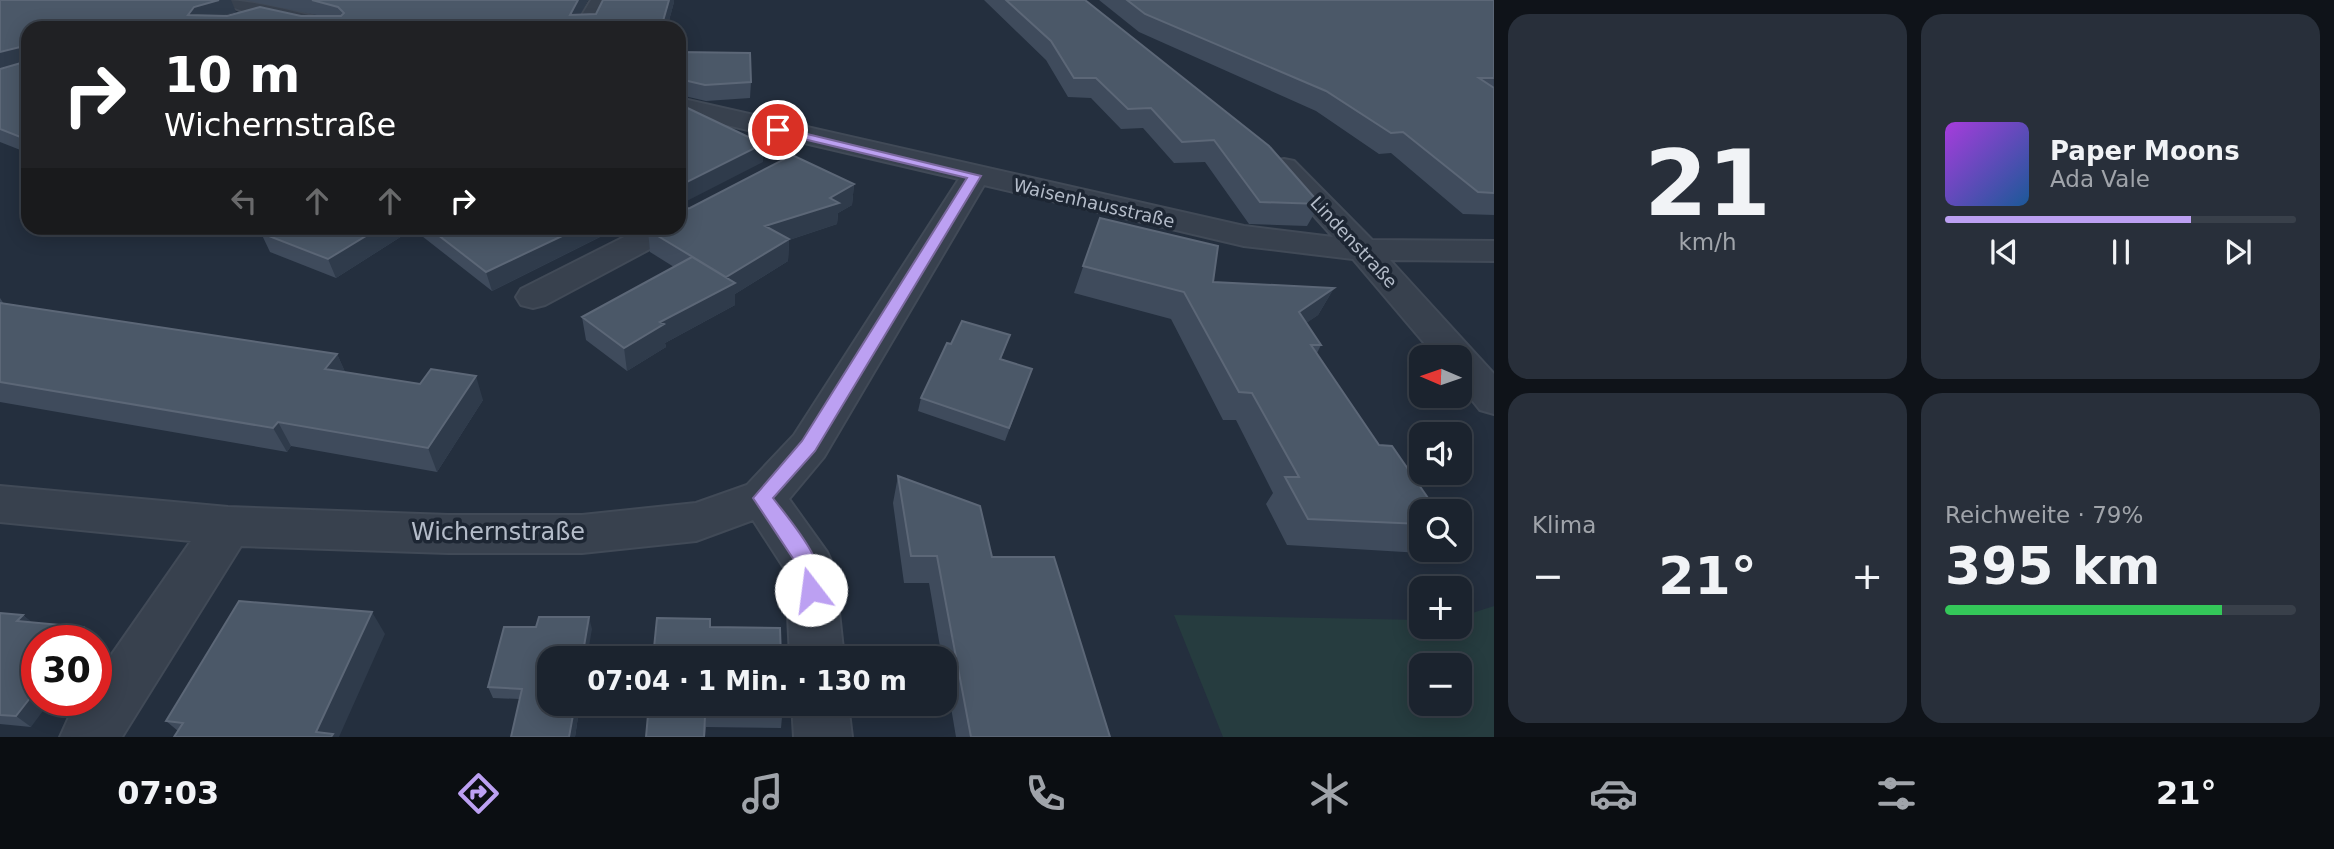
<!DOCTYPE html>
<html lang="de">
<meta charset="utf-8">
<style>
:root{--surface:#1b232e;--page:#282f3a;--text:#f1f3f6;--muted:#a0a4aa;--line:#39404a;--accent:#bca0f2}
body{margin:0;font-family:"DejaVu Sans",sans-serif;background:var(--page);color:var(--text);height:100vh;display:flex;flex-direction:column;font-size:26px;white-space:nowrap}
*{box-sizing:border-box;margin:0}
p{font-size:23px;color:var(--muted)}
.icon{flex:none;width:38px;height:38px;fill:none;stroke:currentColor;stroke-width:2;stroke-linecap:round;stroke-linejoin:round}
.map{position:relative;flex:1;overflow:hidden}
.sheet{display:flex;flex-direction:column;gap:14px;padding:14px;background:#0f1319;width:840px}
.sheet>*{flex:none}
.banner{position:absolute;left:21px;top:21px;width:665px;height:214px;border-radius:21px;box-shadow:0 4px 18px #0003,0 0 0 2px var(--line);background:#202124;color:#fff;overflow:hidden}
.needle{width:46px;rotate:272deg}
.fabs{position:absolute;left:1409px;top:345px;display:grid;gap:14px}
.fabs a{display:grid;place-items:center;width:63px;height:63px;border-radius:14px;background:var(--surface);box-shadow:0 4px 18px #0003,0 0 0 2px var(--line);font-size:35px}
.speed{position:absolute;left:21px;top:625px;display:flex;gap:14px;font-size:35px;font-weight:700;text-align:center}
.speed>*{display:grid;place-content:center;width:91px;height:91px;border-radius:50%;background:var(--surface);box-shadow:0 4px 18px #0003,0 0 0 2px var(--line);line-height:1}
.speed .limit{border:10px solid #d22;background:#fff;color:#111}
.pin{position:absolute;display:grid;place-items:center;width:60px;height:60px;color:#fff;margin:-30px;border:4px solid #fff;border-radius:50%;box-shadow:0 2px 7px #0007}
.me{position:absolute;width:77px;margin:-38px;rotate:345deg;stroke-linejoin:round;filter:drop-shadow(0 0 5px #0008)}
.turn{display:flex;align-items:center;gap:24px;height:147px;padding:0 28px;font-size:32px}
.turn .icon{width:91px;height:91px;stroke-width:2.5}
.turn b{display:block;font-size:49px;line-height:60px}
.lanes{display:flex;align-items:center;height:66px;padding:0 28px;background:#0003;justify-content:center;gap:35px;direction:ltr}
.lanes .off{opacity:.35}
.big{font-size:52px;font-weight:800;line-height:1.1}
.sheet .widget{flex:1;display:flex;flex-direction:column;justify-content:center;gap:10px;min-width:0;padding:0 24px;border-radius:21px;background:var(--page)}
.sheet .dial{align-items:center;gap:0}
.dial b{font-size:91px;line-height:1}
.song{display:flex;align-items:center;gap:21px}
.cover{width:84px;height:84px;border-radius:10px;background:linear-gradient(135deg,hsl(280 70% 55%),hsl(210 70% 35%))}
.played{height:7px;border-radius:4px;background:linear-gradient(90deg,var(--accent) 70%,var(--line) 70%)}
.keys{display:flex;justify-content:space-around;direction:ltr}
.heat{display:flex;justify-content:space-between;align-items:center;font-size:38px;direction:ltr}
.charge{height:10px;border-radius:5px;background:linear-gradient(90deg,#34c759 79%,var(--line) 0)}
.sheet .tiles{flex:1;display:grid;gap:14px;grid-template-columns:repeat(2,1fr)}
.trip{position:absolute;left:537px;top:646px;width:420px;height:70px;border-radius:21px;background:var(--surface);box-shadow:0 4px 18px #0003,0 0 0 2px var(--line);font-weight:800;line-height:70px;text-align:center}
.menu{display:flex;height:112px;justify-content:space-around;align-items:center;background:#0b0e12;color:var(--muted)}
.menu .icon{width:49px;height:49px}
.menu .on{color:var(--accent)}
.menu b{font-size:32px;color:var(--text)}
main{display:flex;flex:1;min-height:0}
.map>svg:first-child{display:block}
.green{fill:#263c3f;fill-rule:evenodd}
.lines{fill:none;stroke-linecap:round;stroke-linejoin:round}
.minor-casing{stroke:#414a57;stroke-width:4}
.minor{fill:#38414e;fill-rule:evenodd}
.wall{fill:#3f4b5c}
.shaded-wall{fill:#2f3b4b}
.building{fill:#4b5868;stroke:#5c6777;stroke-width:2}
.route{fill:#bca0f2;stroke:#7a689d;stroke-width:2}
.labels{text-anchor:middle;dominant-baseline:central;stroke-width:7;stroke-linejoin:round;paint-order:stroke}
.far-street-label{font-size:18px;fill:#b4bcc9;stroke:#1d2633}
.near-street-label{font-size:24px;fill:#b4bcc9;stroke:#1d2633}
</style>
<main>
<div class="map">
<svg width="1494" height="737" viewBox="0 0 1494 737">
<rect width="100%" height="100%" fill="#242f3e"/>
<path class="green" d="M1494,606V737H1223L1174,615L1421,620V626H1460V617ZM1460,665V704H1421V665Z"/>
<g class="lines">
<g class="minor-casing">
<path id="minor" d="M220,0C259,0 304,14 342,24L346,28C298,28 267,20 223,4Z
M591,0H611L596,28H574Z
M679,98L1244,226L1333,237L1270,167L1274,161L1284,159L1294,161L1372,240L1494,241V261L1390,260L1494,374V414L1480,410L1460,385V357H1436L1353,259L1244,246L984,185L824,457L789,499L827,552L834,567L844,658H790L786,571L753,520L696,541L582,553H448L241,546L122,737H60L69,717L80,700H96V677L191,541L0,522V486L228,507L448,515H582L696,503L747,485L794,435L959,179L679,114Z
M679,226L681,228L676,235L545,305L533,308L521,305L516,297L521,289L642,228Z
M792,704H848L852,737H794Z"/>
</g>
<use href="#minor" class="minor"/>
</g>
<path class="wall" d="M0,0L236,12L222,16H321L245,0H588L580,15L596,14L674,2L667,28H28V153L0,142Z
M984,0H1085L1320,204L1307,226L1249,224L1205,162L1174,163L1143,128L1121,129L1091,98L1068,97L1046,60Z
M1099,0H1494V215L1463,214L1391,153L1379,154L1316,111L1139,32Z
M679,52L751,82L750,98L706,101L680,95L679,97Z
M854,184L852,205L838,213L837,224L789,240L788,261L735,294V305L665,343L666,347L627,371L586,340L582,317L674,267L650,252L648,230Z
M1100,218L1213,282L1334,288L1318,315L1306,323L1321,345L1317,353L1421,511V550H1424L1421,553L1287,545L1266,504L1273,493L1236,420H1223L1171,319L1074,293Z
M271,228H638L622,235L614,230L492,291L413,229L336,278L270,252L261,233Z
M0,298L4,304L337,354L345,372L483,400L437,472L291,446L287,452L0,402Z
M1010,335L1001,359L1032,369L1005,441L918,411L921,398L951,344Z
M898,476L992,557L1110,737H956L945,672V658H942L929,583H904L893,503Z
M0,613L23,615L31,622L83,627L96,638L94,640H37L31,727L0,724Z
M592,629L550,704H580L575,737H511L520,699L493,698L488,687Z
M385,634L178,731L166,721Z
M649,704L782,717L781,728L706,727L705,737H646Z"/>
<path class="shaded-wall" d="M219,0H231L236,12L200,21L188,15L194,7Z
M578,0H588L573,28L570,15Z
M669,0H674V2L667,28H661Z
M20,47L28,60L0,70V52Z
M763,144V162L679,205V186Z
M854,184L852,205L838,213L837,224L789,240L788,261L735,294V305L665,343L666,347L627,371L624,348L660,322L726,277L765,226L830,198Z
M379,228H413V229L336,278L328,259Z
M579,228H614V230L492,291L486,272Z
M621,228H638L622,235Z
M1334,288L1318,315L1283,339L1299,312Z
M337,354L348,378L325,369Z
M476,376L483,400L437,472L428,448Z
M278,422L291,446L287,452L273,428Z
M372,612L385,634L339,737H320L316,732Z
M23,615L36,626L17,621Z
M589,617L592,629L587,658H582Z
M83,627L96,638L94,640H73Z
M37,689V700H51L31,727L16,716Z
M575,704H580L575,737H569Z"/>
<path class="building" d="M0,0H219L194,7L188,15L227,16L260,7L301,16H341L344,13L338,7L312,0H578L570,15L596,14L603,0H669L661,28H28V140L0,129V69L21,63L20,47L0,52Z
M1006,0H1085L1269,146L1320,204L1260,202L1214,140L1182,142L1151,108L1128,109L1096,78H1074L1051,41Z
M1127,0H1494V78H1479L1494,88V193L1478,192L1403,132L1391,133L1326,91L1145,14Z
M679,52L750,53L751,82L705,85L679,79Z
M679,104L763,144L679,186Z
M792,155L854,184L830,198L839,203L765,226L789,239L726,277L648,230L653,228H679V212L680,210L690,208Z
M1100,218L1218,246L1213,282L1334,288L1299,312L1321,345H1311L1379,445L1392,446L1437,511H1421V524L1308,519L1285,477H1299L1252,393L1239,392L1184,292L1083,266Z
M271,228H379L328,259L261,233Z
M429,228H579L486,272Z
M692,257L735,283L660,322L664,324L624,348L582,317Z
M0,303L337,354L325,369L420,384L431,369L476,376L428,448L278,422L273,428L0,382Z
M962,321L1010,335L1000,359L1032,369L1009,428L921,398L947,343L951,344Z
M898,476L980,506L992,557H1054L1110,737H971L937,556H911Z
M239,601L372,612L316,732L333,734L331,737H174L183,723L166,721Z
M0,613L23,615L17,621L83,627L73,640H37V689L16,716L0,715Z
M539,617H589L582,658H550V704H575L569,737H511L522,689L488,687L504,627H536Z
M657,618L710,619V627L780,628L781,658H653Z
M649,704H782V717L705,716L704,737H646Z"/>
<path class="route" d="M778,127L981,176L815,451L773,498C790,521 832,567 819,596L811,599L804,596L800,569L753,498L802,441L967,178L774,132L772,130Z"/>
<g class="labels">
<g class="far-street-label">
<text transform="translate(1094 203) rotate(13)">Waisenhausstraße</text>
<text transform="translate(1354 242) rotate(47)">Lindenstraße</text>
</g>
<g class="near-street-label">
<text x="498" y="532">Wichernstraße</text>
</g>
</g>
</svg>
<div class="fabs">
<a><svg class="needle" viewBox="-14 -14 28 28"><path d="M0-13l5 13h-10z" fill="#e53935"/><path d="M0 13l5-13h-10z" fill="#a0a4aa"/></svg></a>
<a><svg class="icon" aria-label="sound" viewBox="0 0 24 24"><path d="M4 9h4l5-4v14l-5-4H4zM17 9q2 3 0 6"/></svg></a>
<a><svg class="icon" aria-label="search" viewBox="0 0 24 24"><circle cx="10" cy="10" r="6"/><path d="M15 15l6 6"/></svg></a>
<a>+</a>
<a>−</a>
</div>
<div class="speed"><div class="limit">30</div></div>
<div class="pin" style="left:778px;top:130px;background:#d93025"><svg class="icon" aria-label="arrive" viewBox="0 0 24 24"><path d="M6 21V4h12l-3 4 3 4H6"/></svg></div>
<svg class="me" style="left:811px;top:590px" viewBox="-20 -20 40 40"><circle r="19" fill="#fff"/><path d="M0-13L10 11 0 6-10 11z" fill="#bca0f2"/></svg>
<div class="trip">07:04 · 1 Min. · 130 m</div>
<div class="banner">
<div class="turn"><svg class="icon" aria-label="right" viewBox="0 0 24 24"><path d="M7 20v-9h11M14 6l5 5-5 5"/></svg><div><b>10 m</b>Wichernstraße</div></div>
<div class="lanes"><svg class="icon off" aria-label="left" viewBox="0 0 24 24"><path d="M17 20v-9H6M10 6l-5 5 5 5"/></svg><svg class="icon off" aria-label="ahead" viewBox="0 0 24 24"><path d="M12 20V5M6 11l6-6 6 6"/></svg><svg class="icon off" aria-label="ahead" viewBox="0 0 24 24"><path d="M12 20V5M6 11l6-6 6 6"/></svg><svg class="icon" aria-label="right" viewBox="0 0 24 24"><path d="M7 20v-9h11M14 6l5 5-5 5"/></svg></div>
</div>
</div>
<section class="sheet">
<div class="tiles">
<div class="widget dial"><b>21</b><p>km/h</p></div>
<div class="widget">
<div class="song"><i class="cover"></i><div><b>Paper Moons</b><p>Ada Vale</p></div></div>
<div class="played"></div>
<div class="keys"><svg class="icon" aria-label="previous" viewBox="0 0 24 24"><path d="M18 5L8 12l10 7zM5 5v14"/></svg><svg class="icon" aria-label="pause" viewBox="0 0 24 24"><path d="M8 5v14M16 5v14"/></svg><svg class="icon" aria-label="next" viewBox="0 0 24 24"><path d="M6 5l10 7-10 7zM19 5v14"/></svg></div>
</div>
<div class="widget"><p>Klima</p>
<div class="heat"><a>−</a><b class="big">21°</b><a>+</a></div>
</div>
<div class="widget"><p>Reichweite · 79%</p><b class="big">395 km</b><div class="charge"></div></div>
</div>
</section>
</main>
<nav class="menu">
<b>07:03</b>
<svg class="icon on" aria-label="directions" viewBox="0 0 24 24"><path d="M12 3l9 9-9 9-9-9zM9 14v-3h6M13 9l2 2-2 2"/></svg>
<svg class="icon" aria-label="music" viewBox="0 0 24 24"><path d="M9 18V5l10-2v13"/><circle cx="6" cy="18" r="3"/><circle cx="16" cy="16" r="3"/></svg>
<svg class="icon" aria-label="phone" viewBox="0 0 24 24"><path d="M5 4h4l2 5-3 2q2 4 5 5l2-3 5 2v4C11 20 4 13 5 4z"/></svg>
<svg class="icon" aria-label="climate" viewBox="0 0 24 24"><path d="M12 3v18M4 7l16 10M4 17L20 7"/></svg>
<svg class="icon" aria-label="car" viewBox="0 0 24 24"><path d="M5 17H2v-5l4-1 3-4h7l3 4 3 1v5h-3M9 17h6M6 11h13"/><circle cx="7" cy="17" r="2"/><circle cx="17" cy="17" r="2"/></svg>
<svg class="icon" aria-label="filters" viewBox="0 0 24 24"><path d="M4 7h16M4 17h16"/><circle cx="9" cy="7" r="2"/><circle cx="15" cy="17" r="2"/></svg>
<b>21°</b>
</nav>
